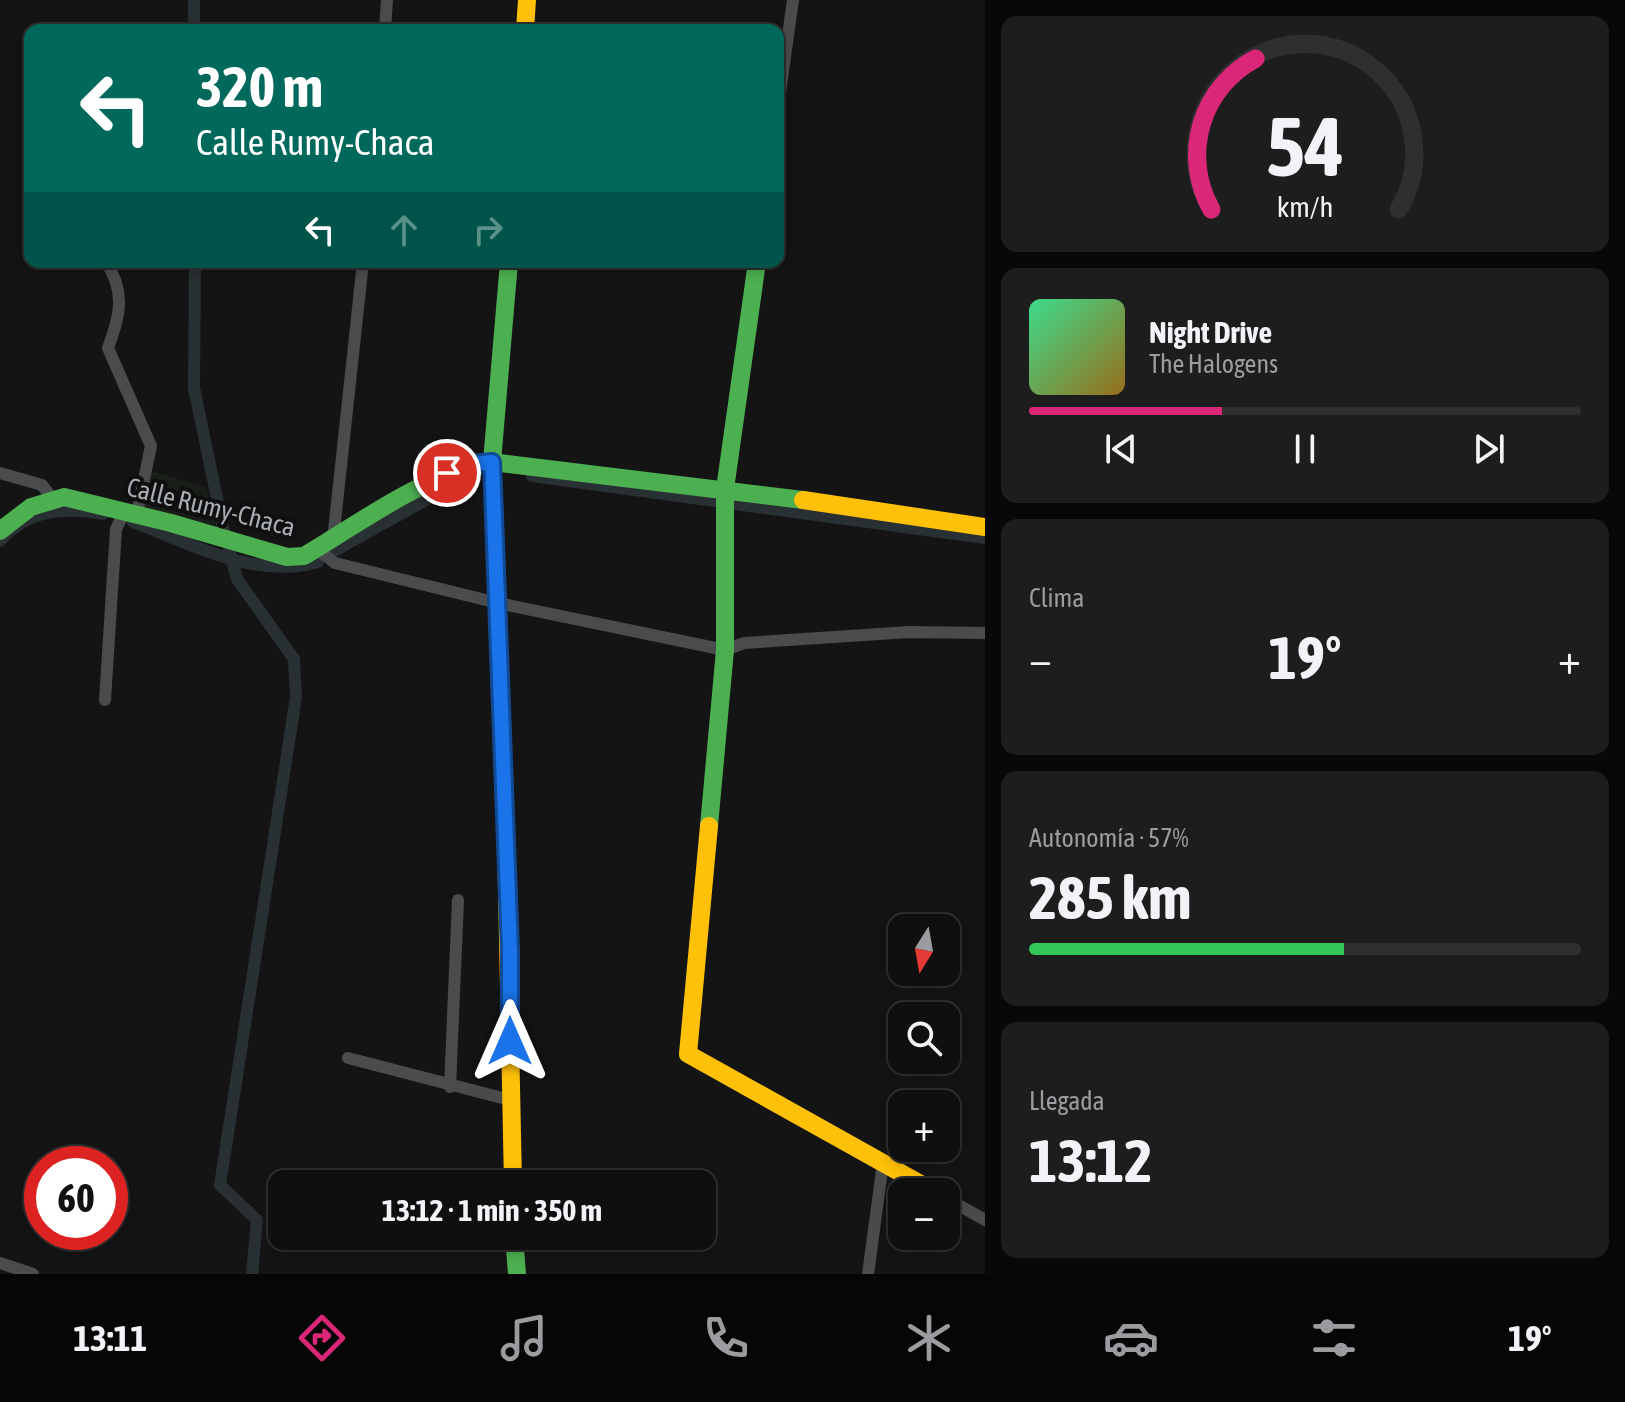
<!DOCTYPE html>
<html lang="es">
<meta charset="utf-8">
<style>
:root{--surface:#0f0f10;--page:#1d1d1e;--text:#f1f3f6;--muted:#9b9c9f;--line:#2f2f30;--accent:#db2777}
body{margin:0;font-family:"Asap Condensed",sans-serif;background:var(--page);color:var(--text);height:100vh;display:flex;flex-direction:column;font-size:30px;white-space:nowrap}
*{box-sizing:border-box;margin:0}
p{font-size:26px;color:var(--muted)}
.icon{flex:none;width:44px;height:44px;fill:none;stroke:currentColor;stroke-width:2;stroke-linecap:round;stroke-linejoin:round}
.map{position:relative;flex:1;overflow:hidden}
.sheet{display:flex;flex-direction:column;gap:16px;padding:16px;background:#080809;width:640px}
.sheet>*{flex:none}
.banner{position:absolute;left:24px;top:24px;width:760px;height:244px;border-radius:16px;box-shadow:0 4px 12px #0003,0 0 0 2px var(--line);background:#00695c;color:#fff;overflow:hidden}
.needle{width:52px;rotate:191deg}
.fabs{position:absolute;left:888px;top:914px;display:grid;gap:16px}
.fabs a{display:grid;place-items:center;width:72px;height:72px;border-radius:16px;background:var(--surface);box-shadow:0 4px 12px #0003,0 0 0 2px var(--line);font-size:40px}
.speed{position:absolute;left:24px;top:1146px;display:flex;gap:16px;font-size:40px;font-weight:700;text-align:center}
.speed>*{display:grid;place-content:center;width:104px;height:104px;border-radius:50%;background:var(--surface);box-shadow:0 4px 12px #0003,0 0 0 2px var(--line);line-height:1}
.speed .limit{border:12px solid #d22;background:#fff;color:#111}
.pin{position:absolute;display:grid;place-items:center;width:68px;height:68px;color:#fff;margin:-34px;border:4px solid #fff;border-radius:50%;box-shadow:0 2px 8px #0007}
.me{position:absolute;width:88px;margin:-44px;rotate:0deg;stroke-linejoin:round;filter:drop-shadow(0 0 6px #0008)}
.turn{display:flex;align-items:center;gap:28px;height:168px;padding:0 40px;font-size:36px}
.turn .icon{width:104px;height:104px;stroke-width:2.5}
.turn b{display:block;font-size:56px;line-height:68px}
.lanes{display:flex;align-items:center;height:76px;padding:0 40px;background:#0003;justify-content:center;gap:40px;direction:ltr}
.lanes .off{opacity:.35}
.big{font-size:60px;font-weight:700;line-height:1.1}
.sheet .card{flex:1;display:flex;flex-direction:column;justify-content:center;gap:12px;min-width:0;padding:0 28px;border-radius:16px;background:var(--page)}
.sheet .dial{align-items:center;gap:0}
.dial svg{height:208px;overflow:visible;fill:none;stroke:var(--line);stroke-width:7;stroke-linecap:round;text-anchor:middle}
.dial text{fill:var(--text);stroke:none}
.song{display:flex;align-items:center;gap:24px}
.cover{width:96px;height:96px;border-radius:12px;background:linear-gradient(135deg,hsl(150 70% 55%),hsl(40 70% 35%))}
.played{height:8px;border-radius:4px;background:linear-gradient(90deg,var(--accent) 35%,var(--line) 35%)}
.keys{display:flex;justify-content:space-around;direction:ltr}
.heat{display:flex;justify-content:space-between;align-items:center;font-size:44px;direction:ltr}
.charge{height:12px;border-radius:6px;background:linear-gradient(90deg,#34c759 57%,var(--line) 0)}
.trip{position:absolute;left:268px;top:1170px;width:448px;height:80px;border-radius:16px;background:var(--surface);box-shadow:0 4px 12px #0003,0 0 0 2px var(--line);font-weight:700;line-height:80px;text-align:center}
.tab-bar{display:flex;height:128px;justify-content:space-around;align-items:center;background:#060606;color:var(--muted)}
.tab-bar .icon{width:56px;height:56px}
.tab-bar .current{color:var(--accent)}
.tab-bar b{font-size:36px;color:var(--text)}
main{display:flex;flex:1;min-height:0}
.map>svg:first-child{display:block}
.green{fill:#191e19}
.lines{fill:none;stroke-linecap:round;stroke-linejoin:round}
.canal{stroke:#293034;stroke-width:12}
.street{stroke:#494b4d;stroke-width:12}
.fast{stroke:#4caf50;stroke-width:18}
.slow{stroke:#ffc107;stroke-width:18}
.route-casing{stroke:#114b97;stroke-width:20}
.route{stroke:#1a73e8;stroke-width:14}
.labels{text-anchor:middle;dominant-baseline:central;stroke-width:8;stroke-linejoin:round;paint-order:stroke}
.street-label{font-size:26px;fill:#a7adb3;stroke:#0f0f10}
</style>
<main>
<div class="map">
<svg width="985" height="1274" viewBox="0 0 985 1274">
<rect width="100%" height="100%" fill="#141415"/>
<path class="green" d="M151,471L206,487L219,531L143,509Z"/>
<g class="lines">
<path class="canal" d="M194,0V30
M195,262L194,388L224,532
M532,476L715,501
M735,504L985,538
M133,522C191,544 256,580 318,562
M0,541C29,509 63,507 103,514
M229,549L237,579L294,659L296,697L220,1185L257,1220L252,1274
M334,551L464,479"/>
<path class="street" d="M385,30L387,0
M778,107L793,0
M106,262C126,292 120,316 108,348L151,446L137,513
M0,473L42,485L52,498
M333,540L363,262
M317,549L335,563L498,603L725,650L744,643L909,632L985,633
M105,700L116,529L125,511
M348,1058L510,1100
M450,1087L458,900
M946,1198L985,1220
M0,1263L33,1274
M868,1274L883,1163"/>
<path class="fast" d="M0,531L31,507L64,497L171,523L287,557L304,556C365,520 421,476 492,462L803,500
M709,826L725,650V489L757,262
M506,841L492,462L509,262
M514,1236L517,1274"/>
<path class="slow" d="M525,30L527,0
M803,500L985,527
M709,826L688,1054L935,1192
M506,841L513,1184"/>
</g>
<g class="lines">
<g class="route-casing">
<path id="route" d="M447,473L463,465L492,462L510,951V1041"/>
</g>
<use href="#route" class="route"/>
</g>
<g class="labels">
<g class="street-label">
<text transform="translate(211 507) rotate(14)">Calle Rumy-Chaca</text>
</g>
</g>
</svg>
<div class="fabs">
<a><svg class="needle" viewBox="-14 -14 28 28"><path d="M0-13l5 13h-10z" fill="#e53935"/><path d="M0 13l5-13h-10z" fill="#9b9c9f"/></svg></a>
<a><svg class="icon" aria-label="search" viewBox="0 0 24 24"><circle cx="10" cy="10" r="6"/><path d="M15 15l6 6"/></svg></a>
<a>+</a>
<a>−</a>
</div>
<div class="speed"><div class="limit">60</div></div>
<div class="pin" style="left:447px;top:473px;background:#d93025"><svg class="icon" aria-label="arrive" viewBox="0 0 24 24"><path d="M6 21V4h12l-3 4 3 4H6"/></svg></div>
<svg class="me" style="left:510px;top:1041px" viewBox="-20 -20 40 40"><path d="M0-17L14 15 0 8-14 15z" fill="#1a73e8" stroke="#fff" stroke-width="4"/></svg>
<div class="trip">13:12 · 1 min · 350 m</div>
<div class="banner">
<div class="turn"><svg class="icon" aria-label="left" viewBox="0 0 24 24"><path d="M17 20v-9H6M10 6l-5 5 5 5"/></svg><div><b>320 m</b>Calle Rumy-Chaca</div></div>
<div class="lanes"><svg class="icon" aria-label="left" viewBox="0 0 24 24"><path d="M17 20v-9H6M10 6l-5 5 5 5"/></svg><svg class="icon off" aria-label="ahead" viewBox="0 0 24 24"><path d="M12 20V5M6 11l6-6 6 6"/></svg><svg class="icon off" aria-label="right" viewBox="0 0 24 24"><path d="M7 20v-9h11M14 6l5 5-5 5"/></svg></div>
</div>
</div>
<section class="sheet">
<div class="card dial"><svg viewBox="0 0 100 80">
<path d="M14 69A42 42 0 1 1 86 69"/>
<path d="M14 69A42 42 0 0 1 31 11" stroke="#db2777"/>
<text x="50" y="56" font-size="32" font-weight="700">54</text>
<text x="50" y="72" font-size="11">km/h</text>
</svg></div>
<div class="card">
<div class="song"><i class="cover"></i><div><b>Night Drive</b><p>The Halogens</p></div></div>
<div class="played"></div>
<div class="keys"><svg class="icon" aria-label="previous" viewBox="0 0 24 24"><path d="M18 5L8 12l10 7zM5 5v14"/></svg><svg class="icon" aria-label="pause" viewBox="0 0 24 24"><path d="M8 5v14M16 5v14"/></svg><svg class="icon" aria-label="next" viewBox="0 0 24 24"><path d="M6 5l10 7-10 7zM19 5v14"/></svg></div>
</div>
<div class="card"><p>Clima</p>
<div class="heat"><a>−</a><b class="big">19°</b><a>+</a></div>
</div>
<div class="card"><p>Autonomía · 57%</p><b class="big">285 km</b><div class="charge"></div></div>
<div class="card"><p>Llegada</p><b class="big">13:12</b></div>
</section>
</main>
<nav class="tab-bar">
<b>13:11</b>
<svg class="icon current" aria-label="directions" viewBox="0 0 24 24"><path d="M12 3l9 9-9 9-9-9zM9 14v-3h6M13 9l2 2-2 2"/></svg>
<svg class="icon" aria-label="music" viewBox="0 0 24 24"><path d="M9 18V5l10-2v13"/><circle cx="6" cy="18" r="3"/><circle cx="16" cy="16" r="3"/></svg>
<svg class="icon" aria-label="phone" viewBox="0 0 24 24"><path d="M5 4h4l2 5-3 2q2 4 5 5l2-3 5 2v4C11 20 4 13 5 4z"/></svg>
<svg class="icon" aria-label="climate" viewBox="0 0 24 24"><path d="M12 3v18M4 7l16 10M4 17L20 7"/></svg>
<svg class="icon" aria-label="car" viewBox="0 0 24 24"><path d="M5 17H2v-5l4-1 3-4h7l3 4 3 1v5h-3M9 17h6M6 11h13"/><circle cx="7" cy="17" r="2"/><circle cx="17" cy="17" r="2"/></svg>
<svg class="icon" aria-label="filters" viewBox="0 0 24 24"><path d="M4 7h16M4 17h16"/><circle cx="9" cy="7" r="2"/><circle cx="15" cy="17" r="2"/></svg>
<b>19°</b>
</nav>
